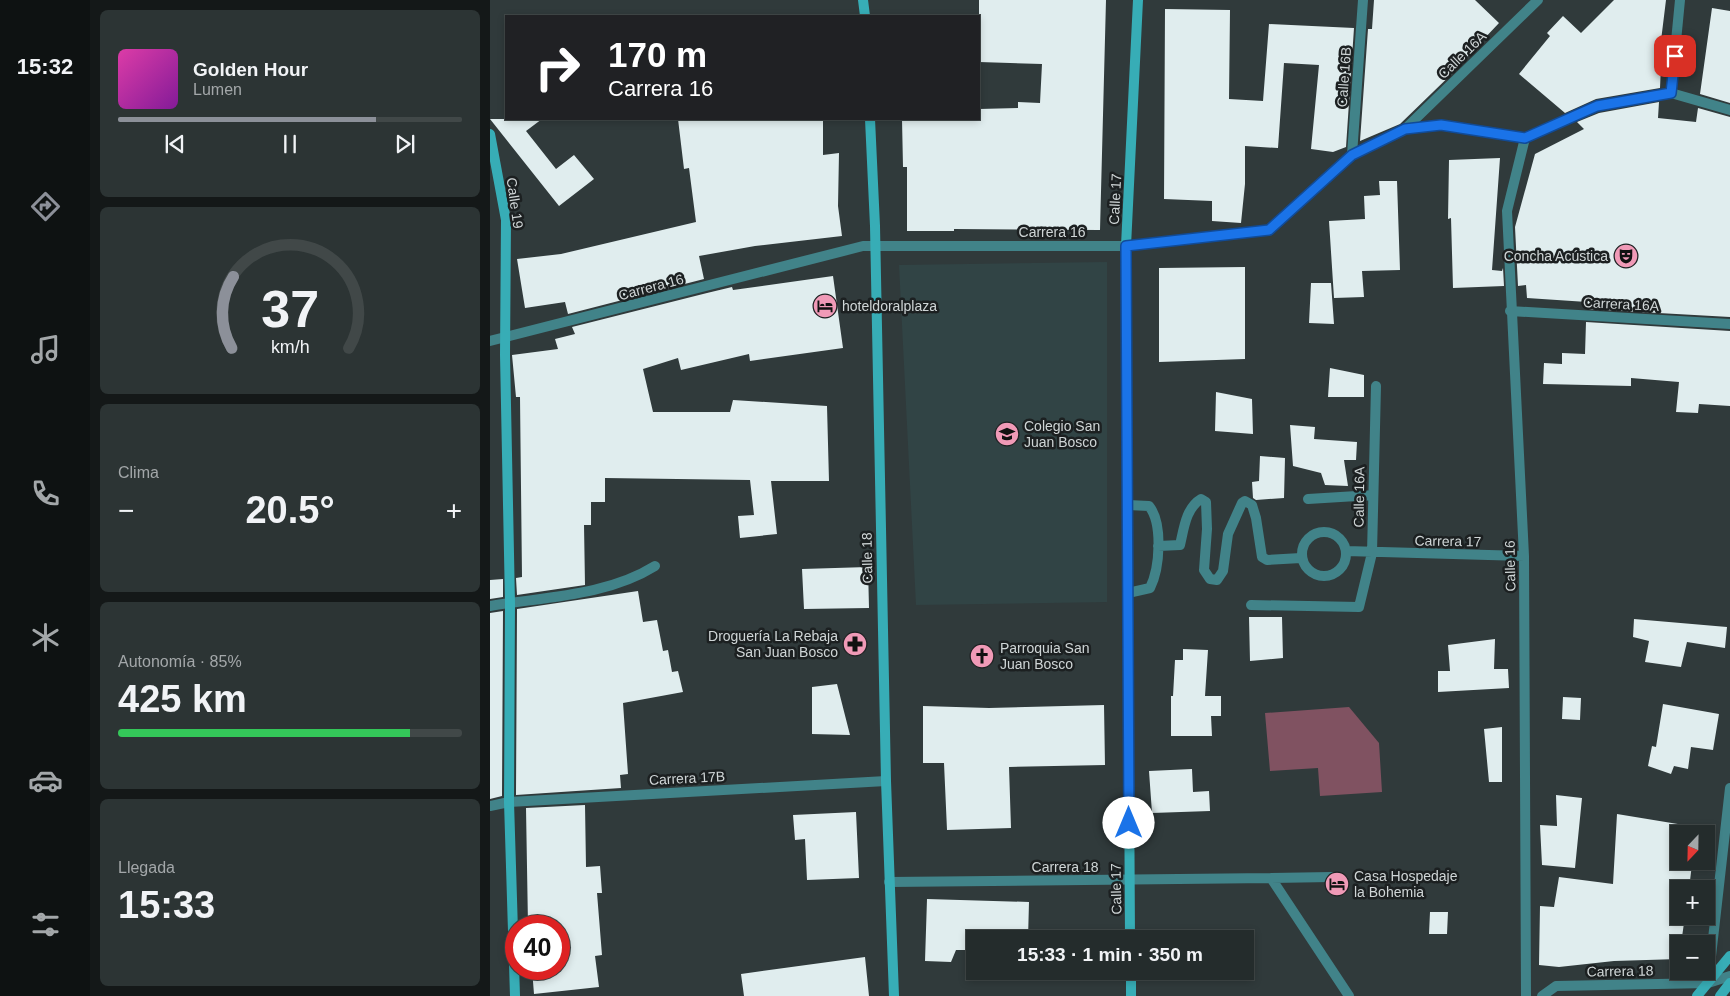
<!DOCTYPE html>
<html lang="es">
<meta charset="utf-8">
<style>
:root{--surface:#242c2c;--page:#2c3434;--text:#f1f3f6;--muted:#a3a7a9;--line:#414848;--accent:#8c9099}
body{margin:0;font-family:Helvetica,sans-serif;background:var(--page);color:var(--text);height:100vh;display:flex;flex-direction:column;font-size:19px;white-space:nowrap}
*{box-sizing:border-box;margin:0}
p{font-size:16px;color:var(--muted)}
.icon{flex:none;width:28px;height:28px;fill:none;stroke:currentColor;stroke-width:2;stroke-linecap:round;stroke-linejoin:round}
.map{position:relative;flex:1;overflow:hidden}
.details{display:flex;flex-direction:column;gap:10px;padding:10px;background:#141818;width:400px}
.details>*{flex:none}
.guide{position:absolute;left:15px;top:15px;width:475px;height:105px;border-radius:0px;box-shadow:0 2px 8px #0003,0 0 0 1px var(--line);background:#202124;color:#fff;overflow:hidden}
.needle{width:32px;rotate:202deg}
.controls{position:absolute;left:1180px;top:825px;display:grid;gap:10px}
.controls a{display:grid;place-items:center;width:45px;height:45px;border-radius:0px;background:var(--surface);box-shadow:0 2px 8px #0003,0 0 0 1px var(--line);font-size:25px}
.speed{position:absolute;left:15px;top:915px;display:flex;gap:10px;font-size:25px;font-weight:700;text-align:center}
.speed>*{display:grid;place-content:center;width:65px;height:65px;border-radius:50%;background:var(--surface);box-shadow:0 2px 8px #0003,0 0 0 1px var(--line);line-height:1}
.speed .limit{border:8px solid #d22;background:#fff;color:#111}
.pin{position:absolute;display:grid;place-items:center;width:42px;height:42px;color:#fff;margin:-21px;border-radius:10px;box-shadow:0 2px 8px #0006}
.me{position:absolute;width:55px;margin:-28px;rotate:0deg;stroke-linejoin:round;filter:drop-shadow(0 0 4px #0008)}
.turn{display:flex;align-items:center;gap:18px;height:105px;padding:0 20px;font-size:22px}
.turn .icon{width:65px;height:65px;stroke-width:2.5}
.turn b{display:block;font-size:35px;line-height:42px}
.big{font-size:38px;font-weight:700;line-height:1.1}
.details .widget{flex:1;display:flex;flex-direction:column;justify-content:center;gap:8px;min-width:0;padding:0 18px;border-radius:8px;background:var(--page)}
.details .dial{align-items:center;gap:0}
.dial svg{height:130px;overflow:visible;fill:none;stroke:var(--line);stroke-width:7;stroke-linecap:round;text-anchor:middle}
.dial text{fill:var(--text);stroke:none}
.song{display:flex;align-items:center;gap:15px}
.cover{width:60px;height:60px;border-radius:8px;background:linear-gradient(135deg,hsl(320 70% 55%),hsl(290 70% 35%))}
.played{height:5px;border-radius:2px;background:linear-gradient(90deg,var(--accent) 75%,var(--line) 75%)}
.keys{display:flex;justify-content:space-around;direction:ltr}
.heat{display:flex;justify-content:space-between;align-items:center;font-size:28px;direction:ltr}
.charge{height:8px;border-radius:4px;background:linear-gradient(90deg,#34c759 85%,var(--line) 0)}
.trip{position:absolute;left:476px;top:930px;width:288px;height:50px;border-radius:0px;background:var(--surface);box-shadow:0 2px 8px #0003,0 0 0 1px var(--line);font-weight:700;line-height:50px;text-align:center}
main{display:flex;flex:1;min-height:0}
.tabs{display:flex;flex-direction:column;width:90px;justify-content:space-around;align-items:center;background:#0e1212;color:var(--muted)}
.tabs .icon{width:35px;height:35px}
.tabs .active{color:var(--accent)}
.tabs b{font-size:22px;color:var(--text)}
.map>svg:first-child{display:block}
.built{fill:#314445}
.green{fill:#805261}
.building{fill:#e0edee}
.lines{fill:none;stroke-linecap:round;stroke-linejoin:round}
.street{stroke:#418389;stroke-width:10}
.secondary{stroke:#37adb6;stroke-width:10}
.route-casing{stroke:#114b97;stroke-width:12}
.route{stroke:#1a73e8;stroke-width:9}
.labels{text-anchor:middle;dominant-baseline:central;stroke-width:5;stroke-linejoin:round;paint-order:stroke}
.street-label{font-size:14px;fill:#cfd5d6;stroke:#1c2021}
.poi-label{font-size:14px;fill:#cfd5d6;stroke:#1c2021;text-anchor:start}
</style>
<main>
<nav class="tabs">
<b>15:32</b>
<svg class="icon active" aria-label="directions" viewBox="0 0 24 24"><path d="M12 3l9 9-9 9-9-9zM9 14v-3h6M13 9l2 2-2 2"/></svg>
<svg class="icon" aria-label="music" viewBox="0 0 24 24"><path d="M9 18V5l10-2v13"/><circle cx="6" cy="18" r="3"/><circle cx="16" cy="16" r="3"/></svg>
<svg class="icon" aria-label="phone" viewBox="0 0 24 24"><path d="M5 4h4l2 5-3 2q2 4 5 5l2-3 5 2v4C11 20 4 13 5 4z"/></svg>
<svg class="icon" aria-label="climate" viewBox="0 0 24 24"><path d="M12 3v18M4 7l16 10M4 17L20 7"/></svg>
<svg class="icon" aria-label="car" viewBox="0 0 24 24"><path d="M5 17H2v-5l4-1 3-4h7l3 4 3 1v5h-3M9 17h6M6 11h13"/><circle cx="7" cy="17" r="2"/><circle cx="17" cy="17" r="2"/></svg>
<svg class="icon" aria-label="filters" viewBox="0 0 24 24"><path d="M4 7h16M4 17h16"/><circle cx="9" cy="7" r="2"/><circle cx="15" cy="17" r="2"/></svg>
</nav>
<section class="details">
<div class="widget">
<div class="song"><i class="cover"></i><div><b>Golden Hour</b><p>Lumen</p></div></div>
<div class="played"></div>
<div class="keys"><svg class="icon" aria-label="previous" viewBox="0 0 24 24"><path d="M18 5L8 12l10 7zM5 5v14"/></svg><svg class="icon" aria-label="pause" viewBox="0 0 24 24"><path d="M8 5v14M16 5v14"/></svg><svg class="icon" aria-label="next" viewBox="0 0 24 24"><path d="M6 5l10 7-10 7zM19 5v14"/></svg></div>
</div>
<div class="widget dial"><svg viewBox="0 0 100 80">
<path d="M14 69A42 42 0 1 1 86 69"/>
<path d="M14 69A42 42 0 0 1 15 25" stroke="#8c9099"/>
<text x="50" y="56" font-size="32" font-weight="700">37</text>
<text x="50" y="72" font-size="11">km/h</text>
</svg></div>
<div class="widget"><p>Clima</p>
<div class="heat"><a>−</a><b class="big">20.5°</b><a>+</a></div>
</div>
<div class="widget"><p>Autonomía · 85%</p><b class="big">425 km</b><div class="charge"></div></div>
<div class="widget"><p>Llegada</p><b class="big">15:33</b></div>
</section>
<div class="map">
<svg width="1240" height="996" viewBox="0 0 1240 996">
<rect width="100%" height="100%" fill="#303a3b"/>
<path class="built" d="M617,262V602L426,605L409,265Z"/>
<path class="green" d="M859,707L889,743L892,792L830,796L828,768L780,771L775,713Z"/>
<path class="building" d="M489,0H616L610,230L464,229V231H417V167H413L412,119H489V109L528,108V102L550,103L552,64L489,62Z
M884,0H985L1009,23L974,60L975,61L910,124L870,141L878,29H882Z
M1124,0H1176L1168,65L1171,66L1170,88L1106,99L1075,113L1029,74L1060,36L1057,33L1073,16L1091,33Z
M1222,8L1240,11V103L1210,94Z
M675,9L740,10L739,99L773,101L779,24L864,28L856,147L843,152L821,149L829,65L794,63L788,148L755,146V184L751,223L722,221V201L674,199Z
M1169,102L1168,118L1206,122L1208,108L1240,117V317L1097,309V302L1037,298L1036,285L1028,286L1025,227L1045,154L1094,129L1087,122L1109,113Z
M0,119H52L36,131L66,169L84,155L104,179L69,206Z
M188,119H333V155L349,153L348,206L352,236L265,246L209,256L214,279L78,314L75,302L35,308L27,259L71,254L206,222L199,168L194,169Z
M1010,158L1002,270L1012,271L1013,268L1014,286L963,288L961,218L958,219L959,160Z
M889,181H907L910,270L872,271L874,297L844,298L839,221L875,219L874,196L890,195Z
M755,267V359L669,362V268Z
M343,276L353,348L260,361L259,354L191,370L188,358L153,369L163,412H240L243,400L337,406L339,481H281L287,534L250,538L248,516L264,515L260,480L115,478V502H101V525H94L95,585L27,595L26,578L32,577L30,397H26L22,355L68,349L65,339L85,334L82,327L217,293L242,287L243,290Z
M821,283H841L844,324L819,323Z
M1096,322L1240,331V406L1209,404L1208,413L1186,412L1189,382L1141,378V386L1053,384L1054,363L1072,364V353L1095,354Z
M840,368L874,375V397H838Z
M726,392L762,399L763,434L725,431Z
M800,425L825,427L824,439L867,442L866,460H854L858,486L835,485L831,473L803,466Z
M770,456L795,458L794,498L766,500L763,498L762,482L769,481Z
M378,567L379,608L314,609L312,569Z
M13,579V597L0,599V580Z
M148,591L153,622L167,620L173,651L178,650L182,672L188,671L193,692L133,703L138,774L130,775L131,788L26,795L27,609Z
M13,611L12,796L0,799V613Z
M759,617H792L793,658L760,661Z
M1144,619L1237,627L1235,648L1197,642L1191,667L1155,662L1159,641L1143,637Z
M1005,639L1004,669H1018L1019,688L948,692V671H960L958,645Z
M693,649L718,650L715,696H731V716H721L722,736H681V696H683L685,660H693Z
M347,684L360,735L322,734V687Z
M1073,697L1091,698L1090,720L1072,719Z
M1173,704L1229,714L1223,750L1201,747L1198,769L1184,766L1181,774L1158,766L1162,746L1166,747Z
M614,705L615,765L519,767L521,828L457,830L454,763H433V706L499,708Z
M1012,727V782H999L994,729Z
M702,769L703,792L719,791L720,811L662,813L659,771Z
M1066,795L1092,798L1085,868L1052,865L1050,825L1067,826Z
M95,805L96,867L110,866L112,893H107L112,955L105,956L109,987L44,994L42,969H69V926H38L36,808Z
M366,812L369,878L317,880L315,839L305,840L303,815Z
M1127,814L1206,827V834H1189V861H1204V864H1202L1199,889H1189V916H1195L1191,944H1189V959L1124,961L1069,967L1049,965L1050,906L1064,907L1069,877L1123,884Z
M437,899L539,902L538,939H485V950H466L461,962L435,961Z
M940,912H958L957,934H939Z
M375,957L379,996H254L251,974Z"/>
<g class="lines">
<path class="street" d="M1181,93L1190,0
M915,129L1048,0
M1035,138L1017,211L1034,556L1036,996
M862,155L873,0
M1020,311L1240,324
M0,341L373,246H636L779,230L862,155L915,129L951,125L1035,138L1107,106L1181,93L1240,110
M818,499L883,495
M638,505L659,506C673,523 670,568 660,588L638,593
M812 554a22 22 0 1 1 44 0a22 22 0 1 1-44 0Z
M668,546L690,545C694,528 696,508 711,499L716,502L717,529L714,570L720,579L727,580L733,571L738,534L752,503L755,501L762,505L766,518L772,557L777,560L811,558
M856,551L1034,556
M761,605L869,607L882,553L886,386
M0,606C54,597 117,596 165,566
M0,806L19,802L396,781
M781,878L842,877
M399,882L781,878L859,996
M1218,983L1240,788
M1052,996L1066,986L1218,983L1240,976"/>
<path class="secondary" d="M373,0L375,16
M380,119L385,226L396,781L404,996
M0,134L16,220L15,355L20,603L19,802L25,996
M640,939L636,246L648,0
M641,971V996
M1207,996L1240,956
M1230,996L1240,983"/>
</g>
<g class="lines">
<g class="route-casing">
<path id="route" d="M639,823L636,246L779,230L862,155L915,129L951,125L1035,138L1107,106L1181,93L1185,56"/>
</g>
<use href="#route" class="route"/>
</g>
<defs>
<g id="theatre-disc" transform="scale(1.25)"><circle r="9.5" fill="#f09ab7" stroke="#1c2021"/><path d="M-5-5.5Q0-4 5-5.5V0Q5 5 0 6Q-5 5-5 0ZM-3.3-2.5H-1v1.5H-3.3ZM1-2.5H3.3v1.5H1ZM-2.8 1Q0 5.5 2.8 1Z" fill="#111"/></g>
<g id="hotel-disc" transform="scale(1.25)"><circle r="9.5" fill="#f09ab7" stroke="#1c2021"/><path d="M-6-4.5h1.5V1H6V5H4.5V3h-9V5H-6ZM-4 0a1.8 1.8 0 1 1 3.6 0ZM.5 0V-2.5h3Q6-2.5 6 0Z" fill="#111"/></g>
<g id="school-disc" transform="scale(1.25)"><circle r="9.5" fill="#f09ab7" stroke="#1c2021"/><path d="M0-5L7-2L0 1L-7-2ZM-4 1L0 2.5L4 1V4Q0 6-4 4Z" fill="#111"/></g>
<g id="pharmacy-disc" transform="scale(1.25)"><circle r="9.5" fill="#f09ab7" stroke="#1c2021"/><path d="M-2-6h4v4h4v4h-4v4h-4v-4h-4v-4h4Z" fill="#111"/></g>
<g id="church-disc" transform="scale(1.25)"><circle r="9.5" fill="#f09ab7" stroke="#1c2021"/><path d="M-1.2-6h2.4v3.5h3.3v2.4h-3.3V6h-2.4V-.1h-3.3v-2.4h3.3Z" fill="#111"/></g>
</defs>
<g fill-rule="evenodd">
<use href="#theatre-disc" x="1136" y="256"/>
<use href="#hotel-disc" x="335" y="306"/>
<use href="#school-disc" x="517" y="434"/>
<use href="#pharmacy-disc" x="365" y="644"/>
<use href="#church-disc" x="492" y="656"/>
<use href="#hotel-disc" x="847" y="884"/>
</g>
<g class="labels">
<g class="street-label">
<text transform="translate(972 55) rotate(-44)">Calle 16A</text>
<text transform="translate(854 77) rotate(-86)">Calle 16B</text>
<text transform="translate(625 199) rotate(-87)">Calle 17</text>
<text transform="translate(25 203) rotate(82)">Calle 19</text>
<text x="562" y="232">Carrera 16</text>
<text transform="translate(161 287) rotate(-15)">Carrera 16</text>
<text transform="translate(1131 304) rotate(3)">Carrera 16A</text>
<text transform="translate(869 497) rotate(-89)">Calle 16A</text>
<text transform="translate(958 541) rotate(1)">Carrera 17</text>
<text transform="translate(377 558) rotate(-91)">Calle 18</text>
<text transform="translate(1020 566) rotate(-91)">Calle 16</text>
<text transform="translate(197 778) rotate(-3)">Carrera 17B</text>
<text x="575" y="867">Carrera 18</text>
<text transform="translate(626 889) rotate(-91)">Calle 17</text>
<text transform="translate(1130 971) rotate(-1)">Carrera 18</text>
</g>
<g class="poi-label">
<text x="1118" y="256" text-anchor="end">Concha Acústica</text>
<text x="352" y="306">hoteldoralplaza</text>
<text x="534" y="426">Colegio San<tspan x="534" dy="16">Juan Bosco</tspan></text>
<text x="348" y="636" text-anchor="end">Droguería La Rebaja<tspan x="348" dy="16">San Juan Bosco</tspan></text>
<text x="510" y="648">Parroquia San<tspan x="510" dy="16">Juan Bosco</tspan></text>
<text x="864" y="876">Casa Hospedaje<tspan x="864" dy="16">la Bohemia</tspan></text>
</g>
</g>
</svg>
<div class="controls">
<a><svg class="needle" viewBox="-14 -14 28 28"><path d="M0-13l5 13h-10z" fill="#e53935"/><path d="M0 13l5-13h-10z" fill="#a3a7a9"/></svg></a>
<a>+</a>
<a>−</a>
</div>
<div class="speed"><div class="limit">40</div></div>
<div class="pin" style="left:1185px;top:56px;background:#d93025"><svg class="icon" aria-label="arrive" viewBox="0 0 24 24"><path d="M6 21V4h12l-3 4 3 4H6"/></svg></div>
<svg class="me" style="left:639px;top:823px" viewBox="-20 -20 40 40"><circle r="19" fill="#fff"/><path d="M0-13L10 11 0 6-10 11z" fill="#1a73e8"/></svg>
<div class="trip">15:33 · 1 min · 350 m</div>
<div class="guide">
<div class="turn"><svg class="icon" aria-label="right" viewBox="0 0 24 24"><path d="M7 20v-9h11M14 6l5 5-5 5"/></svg><div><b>170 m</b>Carrera 16</div></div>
</div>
</div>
</main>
